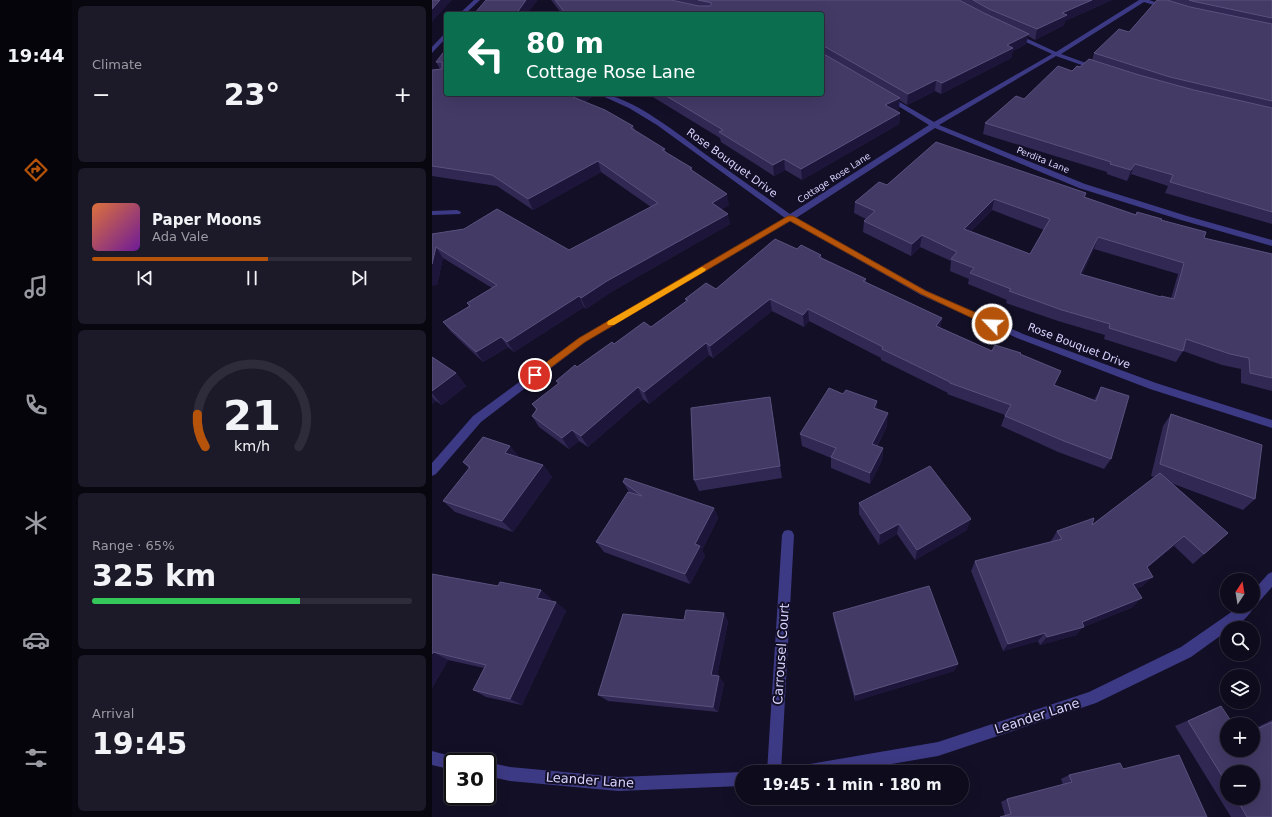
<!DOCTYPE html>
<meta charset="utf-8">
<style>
:root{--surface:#0e0b1c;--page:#1c1929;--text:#f1f3f6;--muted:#9b9ba3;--line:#2e2b3b;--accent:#b45309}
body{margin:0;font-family:"DejaVu Sans",sans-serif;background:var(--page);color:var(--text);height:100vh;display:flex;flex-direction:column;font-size:15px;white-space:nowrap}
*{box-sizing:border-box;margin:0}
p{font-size:13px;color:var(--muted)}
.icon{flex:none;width:22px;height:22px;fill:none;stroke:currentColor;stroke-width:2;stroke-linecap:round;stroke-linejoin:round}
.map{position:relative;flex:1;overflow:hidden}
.panel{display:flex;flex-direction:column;gap:6px;padding:6px;background:#08060f;width:360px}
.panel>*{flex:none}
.banner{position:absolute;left:12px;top:12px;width:380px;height:84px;border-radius:4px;box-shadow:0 4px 16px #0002,0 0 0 1px var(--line);background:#0b6e4f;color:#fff;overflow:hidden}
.needle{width:26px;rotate:12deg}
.controls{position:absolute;left:788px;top:573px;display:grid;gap:8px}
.controls a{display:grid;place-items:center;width:40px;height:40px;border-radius:50%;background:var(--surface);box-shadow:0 4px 16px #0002,0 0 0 1px var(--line);font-size:20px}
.speed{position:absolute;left:12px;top:753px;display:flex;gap:8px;font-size:20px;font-weight:700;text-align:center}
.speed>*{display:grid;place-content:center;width:52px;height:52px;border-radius:50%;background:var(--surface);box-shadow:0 4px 16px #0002,0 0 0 1px var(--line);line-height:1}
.speed .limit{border:2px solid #111;border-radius:6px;background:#fff;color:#111}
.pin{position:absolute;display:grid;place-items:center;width:34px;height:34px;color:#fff;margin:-17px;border:2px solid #fff;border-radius:50%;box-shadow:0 1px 4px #0007}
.me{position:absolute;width:44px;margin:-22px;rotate:294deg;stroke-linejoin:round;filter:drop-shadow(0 0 3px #0008)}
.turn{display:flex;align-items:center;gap:14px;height:84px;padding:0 16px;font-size:18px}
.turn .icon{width:52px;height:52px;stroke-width:2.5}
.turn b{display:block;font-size:28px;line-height:34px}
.big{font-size:30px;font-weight:800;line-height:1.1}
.panel .tile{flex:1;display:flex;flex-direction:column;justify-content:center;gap:6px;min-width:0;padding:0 14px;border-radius:6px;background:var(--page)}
.panel .dial{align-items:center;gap:0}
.dial svg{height:104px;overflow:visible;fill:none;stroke:var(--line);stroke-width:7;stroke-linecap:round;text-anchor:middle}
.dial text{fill:var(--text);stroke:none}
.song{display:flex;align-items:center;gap:12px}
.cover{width:48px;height:48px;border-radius:6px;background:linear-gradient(135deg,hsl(20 70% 55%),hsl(280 70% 35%))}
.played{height:4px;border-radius:2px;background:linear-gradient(90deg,var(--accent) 55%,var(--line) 55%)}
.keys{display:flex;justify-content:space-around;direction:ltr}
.heat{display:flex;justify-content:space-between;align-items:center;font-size:22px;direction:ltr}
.charge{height:6px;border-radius:3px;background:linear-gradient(90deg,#34c759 65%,var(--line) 0)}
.trip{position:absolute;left:303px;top:765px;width:234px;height:40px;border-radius:20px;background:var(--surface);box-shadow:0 4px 16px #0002,0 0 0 1px var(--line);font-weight:800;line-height:40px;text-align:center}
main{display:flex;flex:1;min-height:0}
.tab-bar{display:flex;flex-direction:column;width:72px;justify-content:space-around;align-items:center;background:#06040b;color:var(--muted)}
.tab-bar .icon{width:28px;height:28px}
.tab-bar .active{color:var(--accent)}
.tab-bar b{font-size:18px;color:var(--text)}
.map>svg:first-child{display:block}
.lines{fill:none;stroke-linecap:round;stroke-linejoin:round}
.minor{fill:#3d3a85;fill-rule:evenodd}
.wall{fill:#312854;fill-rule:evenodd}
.shaded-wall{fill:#1d163a}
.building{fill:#433a66;stroke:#5a527e;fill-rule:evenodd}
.route{fill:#b45309;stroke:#753606}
.slow{fill:#f59e0b}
.labels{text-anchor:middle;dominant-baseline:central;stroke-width:4;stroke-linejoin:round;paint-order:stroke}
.far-street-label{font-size:9px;fill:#d9d4ff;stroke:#130f26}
.street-label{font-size:11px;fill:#d9d4ff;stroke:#130f26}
.near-street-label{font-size:13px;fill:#d9d4ff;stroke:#130f26}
</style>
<main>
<nav class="tab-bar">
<b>19:44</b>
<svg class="icon active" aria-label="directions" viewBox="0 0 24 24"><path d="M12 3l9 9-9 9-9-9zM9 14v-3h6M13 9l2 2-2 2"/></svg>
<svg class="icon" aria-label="music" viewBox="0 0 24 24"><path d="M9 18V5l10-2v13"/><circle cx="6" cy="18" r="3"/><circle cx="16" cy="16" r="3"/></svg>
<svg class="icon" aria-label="phone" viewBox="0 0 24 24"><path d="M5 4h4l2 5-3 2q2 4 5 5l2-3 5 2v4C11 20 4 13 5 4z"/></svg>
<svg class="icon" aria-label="climate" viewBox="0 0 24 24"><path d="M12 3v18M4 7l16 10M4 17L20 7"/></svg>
<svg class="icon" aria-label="car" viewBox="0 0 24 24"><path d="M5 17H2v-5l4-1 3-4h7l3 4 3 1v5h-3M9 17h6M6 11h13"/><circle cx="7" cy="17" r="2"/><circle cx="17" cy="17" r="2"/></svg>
<svg class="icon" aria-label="filters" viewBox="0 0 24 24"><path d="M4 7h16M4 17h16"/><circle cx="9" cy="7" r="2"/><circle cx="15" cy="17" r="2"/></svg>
</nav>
<section class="panel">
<div class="tile"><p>Climate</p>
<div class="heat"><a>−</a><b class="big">23°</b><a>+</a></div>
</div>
<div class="tile">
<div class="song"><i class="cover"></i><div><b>Paper Moons</b><p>Ada Vale</p></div></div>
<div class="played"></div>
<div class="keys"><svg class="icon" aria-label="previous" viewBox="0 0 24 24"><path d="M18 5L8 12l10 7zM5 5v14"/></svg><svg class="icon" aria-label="pause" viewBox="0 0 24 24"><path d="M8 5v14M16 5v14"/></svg><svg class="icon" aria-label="next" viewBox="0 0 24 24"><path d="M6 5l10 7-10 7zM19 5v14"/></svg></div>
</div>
<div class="tile dial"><svg viewBox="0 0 100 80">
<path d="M14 69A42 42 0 1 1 86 69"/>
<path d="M14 69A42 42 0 0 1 8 44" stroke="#b45309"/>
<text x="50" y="56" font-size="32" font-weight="700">21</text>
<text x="50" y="72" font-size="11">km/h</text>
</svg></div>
<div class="tile"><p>Range · 65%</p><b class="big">325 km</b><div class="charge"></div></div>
<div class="tile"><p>Arrival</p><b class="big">19:45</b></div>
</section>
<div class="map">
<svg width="840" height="817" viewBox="0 0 840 817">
<rect width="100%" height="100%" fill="#130f26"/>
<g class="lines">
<path class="minor" d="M42,0H48L33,14H27Z
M707,0H717L738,7L735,9L712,2L629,54L665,67V69H661L624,56L507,125L653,184L755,216L840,240V246L749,220L647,188L503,128L364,218L495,291L591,334L724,383L840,420V428L718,389L585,338L489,295L358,221L153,342L49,422L4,474L0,476V463L41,416L147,338L353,218L225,125L197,108L166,94C198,94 250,137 276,156C303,175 331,195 358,214L497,125L455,99V97H459L502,122L620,54L581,36V34H585L624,52Z
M14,32V38L0,53V47Z
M25,210L29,212L28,214L0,215V211Z
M356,530L360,531L362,535L349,772H335L350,535L352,531Z
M840,572V587L825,604L822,606C819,615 805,628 795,628V631L759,657L664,703L506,756L413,772H365L367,767L372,765L506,742L657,692L749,647L808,606H821V591L836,574Z
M0,751L26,758L28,762H21V770L0,765Z
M55,762L78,767L186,777L310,772V786L186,791L78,781L55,776Z"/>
</g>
<path class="wall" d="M119,0H680L633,21L632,25L603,40L596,36L594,44L581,51L579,58L509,94L503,91L475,105L467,100V109L463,111L468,113L467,124L370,180L353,170L342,176L289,142L288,138L216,94H390V14H130Z
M725,0H840V224L733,193L736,186L699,174L695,181L675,174V172L551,134L553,123L592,99L640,71L660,60L662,53L697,32Z
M14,49V94H164L153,102L201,126L203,130L233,149L234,153L260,168V171L297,205L290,209L298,224L179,292L154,309L152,307L82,352L76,347L51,362L19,332L11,322L37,306L35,303L60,288L11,258L5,285L0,234L137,250L219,207L169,172L101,210L65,186L0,176V70L8,69L4,62Z
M455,185L654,193L653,197L704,215L729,220L772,238L840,254V391L809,383V369L790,365L751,351L744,362L672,339L673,335L626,321L574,303L575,300L536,284L537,279L518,271L519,261L488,247L479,256L431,232L432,221L434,219L422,213L423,202ZM560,210L612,230L598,254L539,231ZM662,249L746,274L739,298L729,296L728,297L650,274Z
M365,249L389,255L390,258L434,279V282L510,318L508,328L560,351L588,355L623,385L662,400L669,387L679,459L672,469L626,452L569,426L573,415L515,394L516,393L449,360V358L377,321L372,327L340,311L281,358L277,355L217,404L211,399L156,447L147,441L137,449L107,427L100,416L104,410L100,404L126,384L124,381L182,344L219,327L254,301L253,299L284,289Z
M0,357L24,373L34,386L10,405L4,401L0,404Z
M338,397L350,478L267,491L262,480Z
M445,409L455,426L445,446L451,448L450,460L438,484L399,468V458L370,446L368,434Z
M739,414L823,499L811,510L739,483L796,533L761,564L742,546L715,568L711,586L704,589L701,607L651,627L644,635L608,645L606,641L571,651L539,571L543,561L619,542V541L625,531L660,525L723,477L719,476L731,426Z
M78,446L87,457L111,465L120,477L81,532L23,512L11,501L37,469L31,462Z
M191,482L282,508L286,518L270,550L273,556L258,584L172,552L164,542L197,492Z
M427,503L535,530L483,560L465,534L447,545L427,514Z
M0,574L66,586L109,590L119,599L118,601L124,602L134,611L90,705L54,697L41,690L52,668L16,660L0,688Z
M292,613L296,622L285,676L292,683L286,712L176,701L166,695L252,620Z
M401,613L526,664L522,671L423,701L402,621Z
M789,706L795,724L821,750V729L840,720V817H799L743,726ZM795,772L821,798H795Z
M691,769L775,817L573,816L569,802L575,799L631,785L629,779L637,775Z"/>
<path class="shaded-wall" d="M8,0H20L0,22V9Z
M94,0H106L95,14H84Z
M660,0H680L633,21L632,25L603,40L605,29L630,13Z
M597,34L594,44L581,51L579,58L509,94L510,83L575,45Z
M504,80L503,91L475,105L476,94Z
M145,94H164L144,108L141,97Z
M468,98L467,109L452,116L453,105Z
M468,113L467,124L370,180L369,169Z
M352,159L353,170L342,176L341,165Z
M166,161L169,172L101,210L96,199Z
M703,164L699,174L695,181L699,170Z
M295,194L297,205L283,213L280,203Z
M562,199L560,210L530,240L532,229Z
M296,214L298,224L179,292L154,309L149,298L175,281Z
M490,235L488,247L479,256L480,244Z
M666,237L662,249L644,285L648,274Z
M4,247L11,258L5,285L0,286V264Z
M147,296L152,307L82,352L75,342Z
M338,299L340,311L281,358L278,346Z
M376,309L377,321L372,327L371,315Z
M510,318L508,330L504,326Z
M69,337L76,347L51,362L44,352Z
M274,343L277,355L217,404L212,392Z
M24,373L34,386L10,405L0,393V391Z
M206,387L211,399L156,447L149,436Z
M0,397L4,401L0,404Z
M338,397L340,409L350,478L348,466Z
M445,401V414L442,408Z
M456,413L455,426L439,456L440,444Z
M140,430L147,441L137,449L130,438Z
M78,446L88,458L73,453Z
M451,448L450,460L438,484V473Z
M111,465L120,477L81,532L70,521Z
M282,508L286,518L270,550L273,556L258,584L253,574L263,544Z
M539,519L535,530L483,560L485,550Z
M467,524L465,534L447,545L448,534Z
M752,536L742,546L705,577L715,567Z
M721,577L711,586L692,594L701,584Z
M109,590L119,599L115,606L105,598Z
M710,598L701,607L651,627L644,635L608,645L615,637Z
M124,602L134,611L90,705L78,699Z
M292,613L296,622L284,682L279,675Z
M613,633L606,641L571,651L576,644Z
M1,652L16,660L0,688V654Z
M526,664L522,671L423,701V695Z
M287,676L292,683L286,712L281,707Z"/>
<path class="building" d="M0,0H8L0,9Z
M54,0H94L84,14H42Z
M123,0H239L267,6H278L280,3L266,0H527L552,13L597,34L575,45L581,48L510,83L504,80L476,94L390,45V14H134Z
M541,0H660L630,13L635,15L605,29L557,9Z
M725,0H735L758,7L840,24V101L738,77L662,53L687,29L697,32Z
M757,0H840V18L760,1Z
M14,49V94H145L141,97L173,110L201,126L199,128L233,149L230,150L260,168L258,169L295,194L280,203L296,214L175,281L149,298L147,296L75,342L69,337L44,352L11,322L38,306L35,303L65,285L4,247L0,264V234L32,229L65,209L137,250L226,203L166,161L96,199L60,175L0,166V70L10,69V62H4Z
M390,53L468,98L453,105L468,113L369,169L352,159L341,165L287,132L291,130L231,94H390Z
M657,59L707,75L762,90L840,108V212L738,182L741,175L703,164L699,170L678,164L679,162L553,123L584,96L592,99L626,66L640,71L645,66L648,67Z
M504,142L654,193L652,197L704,215L705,212L730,219L729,220L774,232L772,238L840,254V378L818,373L817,358L798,354L754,339L751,351L677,328L678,324L630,310L577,291L579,289L538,273L542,268L519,259L525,252L490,235L480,244L432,221L443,211L423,202L447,182L455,185ZM562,199L618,219L598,254L532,229ZM666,237L752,263L742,299L729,296V297L648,274Z
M343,239L365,249L369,245L389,255L387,257L434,279L431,281L510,318L504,326L560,351L563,345L589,353L588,354L629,371L622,385L664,401L669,387L697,396L679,459L632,441L573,416L579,405L518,383V382L450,349L451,347L376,309L371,315L338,299L278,346L274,343L212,392L206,387L149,436L140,430L130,438L100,416L105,409L100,404L127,383L124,381L143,365L145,367L180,342L182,344L212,322L219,327L256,300L253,299L274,283L284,289Z
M0,357L24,373L0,391Z
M397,388L411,394L414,390L445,401L442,408L456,413L440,444L451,448L438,473L399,457L404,448L368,434Z
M338,397L348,466L262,480L259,408Z
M739,414L830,445L823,499L728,464Z
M51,437L78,446L73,453L111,465L70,521L11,501L38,467L31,462Z
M498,466L539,519L485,550L467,524L448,534L427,503Z
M728,473L796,533L772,554L752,536L715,567L721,577L701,584L710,598L650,622L652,627L615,637L613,633L576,644L543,561L630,539L625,531L662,518L660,525Z
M193,478L282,508L263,544L268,546L253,574L164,542L196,492L210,496L191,482Z
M0,574L66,586L68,582L109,590L105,598L124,602L78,699L41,690L54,665L1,652L0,654Z
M497,586L526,664L423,695L401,613Z
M254,610L292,613L279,675L287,676L281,707L166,695L191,614L252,620Z
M789,706L801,724H795V750H821V731L840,722V817H815L804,798H821V772H795V784L756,721Z
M747,755L775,817H568L579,814L575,799L640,782L637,775L688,763L691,769Z"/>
<path class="route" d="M356,216H361L494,291L563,321L565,324L560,326H557L489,294L358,221L153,342L106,377H100L99,375L100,373L147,338Z"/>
<path class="slow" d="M270,267L274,269L273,271L182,325H176L175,323L176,321Z"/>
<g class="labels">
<g class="far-street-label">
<text transform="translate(611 160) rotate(22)">Perdita Lane</text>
<text transform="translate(402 178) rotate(-33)">Cottage Rose Lane</text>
</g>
<g class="street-label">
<text transform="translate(300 163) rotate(36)">Rose Bouquet Drive</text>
<text transform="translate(647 346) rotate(21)">Rose Bouquet Drive</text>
</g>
<g class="near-street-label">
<text transform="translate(349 654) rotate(-86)">Carrousel Court</text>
<text transform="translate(605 716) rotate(-18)">Leander Lane</text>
<text transform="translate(158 780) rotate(4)">Leander Lane</text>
</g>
</g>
</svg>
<div class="controls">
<a><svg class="needle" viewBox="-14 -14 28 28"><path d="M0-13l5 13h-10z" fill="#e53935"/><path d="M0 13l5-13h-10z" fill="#9b9ba3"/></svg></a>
<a><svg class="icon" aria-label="search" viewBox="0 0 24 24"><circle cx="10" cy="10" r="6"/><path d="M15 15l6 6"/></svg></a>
<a><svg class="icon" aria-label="layers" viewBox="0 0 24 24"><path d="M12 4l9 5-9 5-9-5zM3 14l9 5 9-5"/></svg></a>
<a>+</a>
<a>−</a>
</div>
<div class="speed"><div class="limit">30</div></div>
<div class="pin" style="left:103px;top:375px;background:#d93025"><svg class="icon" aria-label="arrive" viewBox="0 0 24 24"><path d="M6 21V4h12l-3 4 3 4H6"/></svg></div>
<svg class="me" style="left:560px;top:324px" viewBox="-20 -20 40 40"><circle r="17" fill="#b45309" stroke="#fff" stroke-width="3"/><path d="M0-11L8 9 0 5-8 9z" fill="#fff"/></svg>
<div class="trip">19:45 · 1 min · 180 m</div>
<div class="banner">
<div class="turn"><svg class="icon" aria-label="left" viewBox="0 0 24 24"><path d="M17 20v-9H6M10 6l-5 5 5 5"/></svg><div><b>80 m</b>Cottage Rose Lane</div></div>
</div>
</div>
</main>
